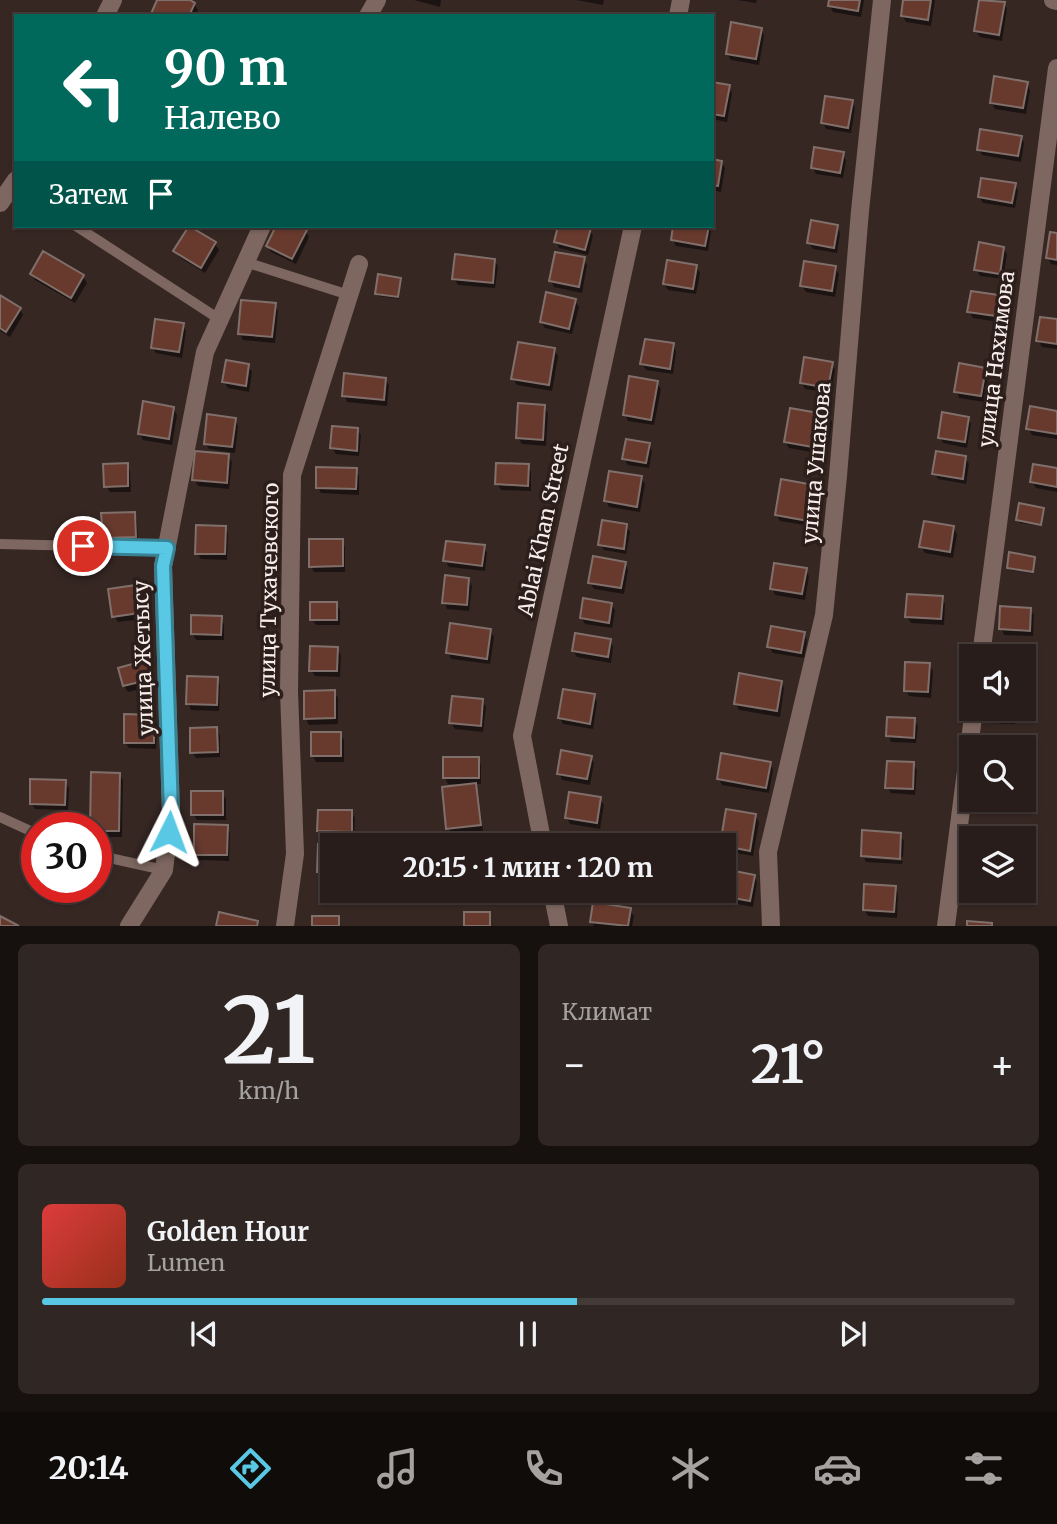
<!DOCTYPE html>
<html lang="ru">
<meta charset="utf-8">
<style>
:root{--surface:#281d1a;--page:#302623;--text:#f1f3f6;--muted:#a5a2a2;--line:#443b39;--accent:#58c8e4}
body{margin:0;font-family:Merriweather,serif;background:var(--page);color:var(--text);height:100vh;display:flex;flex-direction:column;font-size:26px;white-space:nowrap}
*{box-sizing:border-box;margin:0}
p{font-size:23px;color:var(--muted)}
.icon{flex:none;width:38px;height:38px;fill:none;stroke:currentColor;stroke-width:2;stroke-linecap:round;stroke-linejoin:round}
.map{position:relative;height:926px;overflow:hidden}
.sheet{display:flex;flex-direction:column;gap:18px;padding:18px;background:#16100e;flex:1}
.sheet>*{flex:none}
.banner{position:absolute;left:14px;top:14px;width:700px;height:214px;border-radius:0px;box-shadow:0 2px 5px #0004,0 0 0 2px var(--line);background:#00695c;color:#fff;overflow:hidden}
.tools{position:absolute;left:959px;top:644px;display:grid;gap:14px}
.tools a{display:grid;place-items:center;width:77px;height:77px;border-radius:0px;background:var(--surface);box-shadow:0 2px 5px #0004,0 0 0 2px var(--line);font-size:35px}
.speed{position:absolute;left:21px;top:812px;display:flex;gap:14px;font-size:35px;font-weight:700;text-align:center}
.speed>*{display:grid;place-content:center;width:91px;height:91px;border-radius:50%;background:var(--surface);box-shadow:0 2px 5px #0004,0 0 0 2px var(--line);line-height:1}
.speed .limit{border:10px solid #d22;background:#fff;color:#111}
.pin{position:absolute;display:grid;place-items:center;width:60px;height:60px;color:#fff;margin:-30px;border:4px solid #fff;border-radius:50%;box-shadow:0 2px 7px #0007}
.me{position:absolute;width:77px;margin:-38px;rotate:3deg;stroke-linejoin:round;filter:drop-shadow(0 0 5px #0008)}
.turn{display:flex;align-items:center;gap:24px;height:147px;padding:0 35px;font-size:32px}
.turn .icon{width:91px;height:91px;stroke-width:2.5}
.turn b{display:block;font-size:49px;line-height:60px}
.then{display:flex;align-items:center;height:66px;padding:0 35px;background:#0003;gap:14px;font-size:26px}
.big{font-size:52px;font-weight:700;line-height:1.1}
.sheet .card{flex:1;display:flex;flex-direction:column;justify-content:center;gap:10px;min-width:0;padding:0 24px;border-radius:10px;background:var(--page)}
.sheet .dial{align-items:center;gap:0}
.dial b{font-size:91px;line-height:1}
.song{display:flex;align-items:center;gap:21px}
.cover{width:84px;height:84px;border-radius:10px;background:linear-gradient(135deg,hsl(0 70% 55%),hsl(10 70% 35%))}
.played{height:7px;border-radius:4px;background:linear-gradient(90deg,var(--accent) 55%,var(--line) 55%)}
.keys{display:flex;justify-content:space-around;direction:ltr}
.heat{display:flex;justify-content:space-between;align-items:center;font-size:38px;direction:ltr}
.sheet .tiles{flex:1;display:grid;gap:18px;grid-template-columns:1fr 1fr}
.card:last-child{grid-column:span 2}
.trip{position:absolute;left:320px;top:833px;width:416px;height:70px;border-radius:0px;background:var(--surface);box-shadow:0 2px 5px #0004,0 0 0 2px var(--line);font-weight:700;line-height:70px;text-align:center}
.tab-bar{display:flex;height:112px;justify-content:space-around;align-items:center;background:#100c0a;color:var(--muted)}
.tab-bar .icon{width:49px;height:49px}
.tab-bar .active{color:var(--accent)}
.tab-bar b{font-size:32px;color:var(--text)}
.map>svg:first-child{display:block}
.shadow{fill:#0007}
.building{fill:#683a2e;stroke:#806f6a;stroke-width:2}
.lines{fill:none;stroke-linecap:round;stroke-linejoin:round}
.service{stroke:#7d6760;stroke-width:10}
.minor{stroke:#7d6760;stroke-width:18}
.tertiary{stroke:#7d6760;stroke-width:18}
.route-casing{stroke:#398294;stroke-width:18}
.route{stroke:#58c8e4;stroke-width:12}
.labels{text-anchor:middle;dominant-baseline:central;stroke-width:7;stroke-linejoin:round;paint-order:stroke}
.street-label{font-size:21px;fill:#f8eeeb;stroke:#2c1e1a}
</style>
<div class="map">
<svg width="1057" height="926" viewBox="0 0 1057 926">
<rect width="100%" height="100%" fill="#362723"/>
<path class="shadow" d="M159,0H186L194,4L198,10L195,16H152Z
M414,0H441L440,7Z
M576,0H604L603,5Z
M737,0H757L756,3Z
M831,0H864L861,17L833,12L830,6Z
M905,0H935L931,26L906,22L902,15Z
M981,0L1004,3L1007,9L1002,41L980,37L976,31Z
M761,29L764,36L759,65L731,60L727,54Z
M1027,83L1030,90L1026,114L995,109L991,102Z
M712,84L728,86L732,93L727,122L712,119Z
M852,102L855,108L851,133L826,129L823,122Z
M1021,137L1024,143L1021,162L982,155L979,149Z
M842,154L846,160L843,178L816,174L813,168Z
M712,161L721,162L725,168L721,192L712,190Z
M1015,185L1018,191L1015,208L983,203L979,197Z
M278,226H295L306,231L309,237L296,264L271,252L268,246Z
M452,226H479V228Z
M560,226H574L590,230L593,236L588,255L559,248L556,241Z
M675,226H708L711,232L708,251L676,246L673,240Z
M837,227L840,233L837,253L813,249L809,243Z
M189,228L215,244L219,250L205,273L179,257L175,251Z
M1057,235V265L1051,264L1048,258Z
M1003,248L1007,254L1003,279L980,276L976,269Z
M583,259L587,265L582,293L554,287L551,281Z
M494,260L498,266L495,288L458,285L454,279Z
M696,267L700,273L696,294L668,290L664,284Z
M835,268L839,274L835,297L806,292L802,286Z
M32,274L83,277L87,283L75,303L35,280Z
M400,279L399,299L378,296L377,293Z
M0,297L20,309L23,315L10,337L0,331Z
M998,297L1002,303L999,322L973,318L969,311Z
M575,301L579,307L572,334L545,328L541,322Z
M274,305L278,311L275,343L243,340L240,334Z
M1057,321V349L1042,347L1038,340Z
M183,325L186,331L182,358L156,353L152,347Z
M673,345L676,351L673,374L646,370L642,364Z
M554,350L558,356L552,391L517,385L513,379Z
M831,364L835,370L831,393L805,389L802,383Z
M248,366L252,372L249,392L228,388L224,382Z
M985,370L988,376L984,402L959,398L956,391Z
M385,379L389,385L387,406L347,402L344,395Z
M657,383L661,389L654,425L628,421L625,414Z
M544,407L548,413L546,446L522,444L518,438Z
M173,408L177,415L172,445L143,440L140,434Z
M1057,412V439L1032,435L1028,428Z
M829,416L832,422L827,455L789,448L785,442Z
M968,418L971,424L967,448L943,443L940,437Z
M235,419L238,426L235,453L209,449L205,443Z
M357,429L361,435L359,456L336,454L332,448Z
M649,445L652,451L649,468L628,465L624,459Z
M228,456L232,462L229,489L198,486L194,479Z
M965,458L969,464L966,484L938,479L934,473Z
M127,465L130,471L131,492H110L106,486Z
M528,466L531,472V491L501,490L497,484Z
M1057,469V492L1036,488L1032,482Z
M356,470L359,476V495L321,493L318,487Z
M641,478L645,484L640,512L609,507L606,501Z
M813,487L817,493L811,526L780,521L776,514Z
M1043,509L1042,526L1020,523L1018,520Z
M134,514L137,520L138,542L108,544L104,538Z
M626,526L630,532L626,554L604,550L600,544Z
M953,527L957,534L953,558L925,553L921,547Z
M225,528L228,534L227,560L201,559L197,553Z
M342,541L345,547V572H314L311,566Z
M484,547L487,553L485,571L449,567L445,560Z
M1034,559V574L1010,570L1009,568Z
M625,563L628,570L624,594L594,589L590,583Z
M805,570L809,576L805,600L775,595L772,588Z
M468,579L472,586L469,611L447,609L444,602Z
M135,587L139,593L143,619L118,622L114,616Z
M942,598L945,604L944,625L911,623L907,617Z
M336,604L340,610V625H316L312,619Z
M611,604L615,610L612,628L585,624L581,617Z
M1030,609L1034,615L1033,636L1004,635L1001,628Z
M221,618L224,624V640H196L193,634Z
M490,631L494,637L490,664L451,659L448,652Z
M804,634L807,640L804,658L773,653L769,647Z
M610,641L613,647L611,663L577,657L573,651Z
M337,649L341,655L340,677L315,676L311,670Z
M994,649L1026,651L1029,657L1028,677H1024V656H994Z
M146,662L154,686L128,692L124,686Z
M929,665L933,671L931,698L909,696L905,690Z
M217,679L220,685L219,711L191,710L188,703Z
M781,682L784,688L780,717L739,710L736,704Z
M334,692L338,698V724L309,725L306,719Z
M594,696L597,702L593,729L563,724L560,718Z
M482,700L486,707L483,732L455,729L451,723Z
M985,709H1016L1015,717L986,715V719Z
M153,716L157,723L156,749L129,748L125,742Z
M986,719L1015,721V724L988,723Z
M914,720L918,726L916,743L891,742L888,735Z
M216,729L220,735V757L196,758L192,752Z
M340,734L344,740V762H316L313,756Z
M590,757L594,763L590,785L562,780L559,773Z
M478,759L481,765V784H474L478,791L483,831L452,834L448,828L463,784H448L445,778Z
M769,763L773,769L769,793L722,785L719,779Z
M913,764L917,770L915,795L891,793L887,787Z
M119,774L123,780L122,837H96V828Z
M65,782L69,788L68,810L35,809L31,803Z
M222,793L226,799V820H197L193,814Z
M600,799L604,805L600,829L570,824L567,818Z
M351,812L355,818L354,838L322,837L319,831Z
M755,815L759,822L753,856L725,851L724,845Z
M226,826L230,833L229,861L199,860L196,854Z
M864,832L900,835L904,841L903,857L864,855V858L862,856Z
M320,846H332V878L322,877L319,871Z
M864,858L903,861L902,864L866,862Z
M754,876L757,882L753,907L721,901L718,895V891H724Z
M895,887L898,894L897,918L868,916L864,910Z
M428,891H467V898L432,897Z
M588,891H616V895Z
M630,910L634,916L632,926H594L592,922Z"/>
<path class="building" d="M157,0H190L195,3L189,16H150Z
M829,0H860L858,11L828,6Z
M903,0H931L928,20L901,16Z
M979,0L1005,2L999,35L974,31Z
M731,22L762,28L756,59L726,54Z
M994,76L1028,82L1023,108L990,103Z
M712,82L730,85L724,116L712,114Z
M825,96L853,100L848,128L821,123Z
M980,129L1022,136L1018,156L977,150Z
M814,147L844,152L840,173L811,168Z
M712,159L722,161L718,186L712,185Z
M981,178L1016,183L1012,203L978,197Z
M811,220L838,225L834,248L807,243Z
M189,226L216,242L201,268L173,251Z
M276,226H299L307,230L292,259L266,246Z
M558,226H581L591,228L585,250L554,242Z
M673,226H709L705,246L671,240Z
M1050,232L1057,233V260L1046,258Z
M979,242L1004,247L1000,274L974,270Z
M43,251L84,275L71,298L30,274Z
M555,252L585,257L579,287L549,281Z
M455,254L495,259L493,283L452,279Z
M667,260L697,265L693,289L663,284Z
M804,261L836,266L832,291L800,286Z
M378,274L401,278L398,297L375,294Z
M971,291L999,295L996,316L967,312Z
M546,292L576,299L569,329L540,322Z
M0,295L21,308L6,332L0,328Z
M241,300L276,303L272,337L238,334Z
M1040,317L1057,319V344L1036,341Z
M155,319L184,323L179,352L151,348Z
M645,339L674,343L670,369L640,364Z
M518,342L555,348L549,385L511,379Z
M804,357L833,362L828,388L800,383Z
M226,360L249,364L246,386L222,382Z
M959,363L986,368L981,396L954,392Z
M344,373L386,378L384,400L342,396Z
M629,376L658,381L651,420L623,415Z
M143,401L174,407L169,439L138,434Z
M518,403L545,405L543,440L516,438Z
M1030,406L1057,411V434L1026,429Z
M790,408L830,415L824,449L784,442Z
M942,412L969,417L965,442L938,438Z
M207,414L236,418L232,447L204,444Z
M332,426L358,428L357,451L330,448Z
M626,439L650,443L646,463L622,459Z
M195,451L229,454L227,483L192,480Z
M936,451L966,456L963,479L932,474Z
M128,463V486L104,487L103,464Z
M496,463L529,464L528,486L495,484Z
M1033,464L1057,468V487L1030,482Z
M316,467L357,468L356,489L316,488Z
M609,471L642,476L637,507L604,501Z
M781,479L814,485L808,521L775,515Z
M1019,503L1044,508L1041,525L1016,520Z
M135,512L136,537L103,538L101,513Z
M602,520L627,524L624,549L598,545Z
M924,521L954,526L950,552L919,547Z
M196,525L226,526L225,554H195Z
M309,539H343V566L309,567Z
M446,541L485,545L482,566L443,561Z
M1009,552L1035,557L1033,572L1007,568Z
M593,556L626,562L621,588L588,583Z
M774,563L807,568L802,594L770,589Z
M445,575L469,578L467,605L442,603Z
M136,585L140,613L112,617L108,589Z
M907,594L943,596L941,619L905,617Z
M583,598L612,603L609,623L580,618Z
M310,602H337V620H310Z
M1000,606L1031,608L1030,631L999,629Z
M191,615L222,616L221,635L191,634Z
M450,623L491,629L487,659L446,653Z
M771,626L805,632L801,653L767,647Z
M575,633L611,639L608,657L572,651Z
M310,646L338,647L337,671H309Z
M993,647L1027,649L1025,671L1024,656H992Z
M147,660L152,679L123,686L118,668Z
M905,662L930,663L928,692L904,691Z
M739,673L782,681L777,711L734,704Z
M187,676L218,677L217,705L186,704Z
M563,689L595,694L590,724L558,718Z
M335,690V718L304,719V691Z
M452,696L483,699L481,726L449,723Z
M983,709H1013L1012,719L983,717Z
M124,714L154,715V743H124Z
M887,717L915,718L914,738L886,736Z
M217,727L218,752L190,753V728Z
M311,732H341V756H311Z
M561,750L592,756L587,779L557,774Z
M721,753L771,762L766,788L717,779Z
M443,757H479V778H443Z
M887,761L914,762L913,789L885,788Z
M91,772L120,773L119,831H96V828H90Z
M30,779L66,780L65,805L30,804Z
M476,783L481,825L446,829L442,787Z
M191,791H223V815H191Z
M569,792L601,797L597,823L565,818Z
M726,809L756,814L750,851L720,845Z
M318,810H352V832L317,831Z
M194,824L228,825L227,855H194Z
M862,830L901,833L900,859L861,856Z
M966,838H971V867H964Z
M318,844L346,845H332V872H317Z
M724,869L755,875L750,901L716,895V891H724Z
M864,884L896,886L894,912L863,910Z
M593,902L631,908L628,926L590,922Z
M219,912L258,921L257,926H216Z
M464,912H490V926H464Z
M0,916L19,926H0Z
M312,916H339V926H312Z
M967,921L992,923V926H967Z"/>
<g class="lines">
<path class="service" d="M76,226L219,319
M245,262L349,295
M0,544L167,548
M0,817L37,834
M96,855L164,870"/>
<path class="minor" d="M105,16L113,0
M368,16L377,0
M0,203L16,180
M981,656L1057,68
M129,926L164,870L171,813L163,566L205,352L262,226
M285,926L295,854L289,692L292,475L359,264
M771,926L768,852L824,615L838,476L860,211L882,0
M946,926L974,709"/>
<path class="tertiary" d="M1053,0L1057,1
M678,16L681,0
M543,845L522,736L633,226
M552,891L559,926"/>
</g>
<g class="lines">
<g class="route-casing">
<path id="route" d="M83,546L167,548L163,566L171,813L169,832"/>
</g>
<use href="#route" class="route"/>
</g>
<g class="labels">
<g class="street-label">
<text transform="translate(996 359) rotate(-83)">улица Нахимова</text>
<text transform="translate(816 463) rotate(-85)">улица Ушакова</text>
<text transform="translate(543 530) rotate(-78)">Ablai Khan Street</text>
<text transform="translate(269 590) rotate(-89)">улица Тухачевского</text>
<text transform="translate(143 658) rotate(-92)">улица Жетысу</text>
</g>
</g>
</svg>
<div class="tools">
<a><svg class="icon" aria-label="sound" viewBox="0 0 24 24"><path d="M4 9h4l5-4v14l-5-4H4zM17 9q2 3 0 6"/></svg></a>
<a><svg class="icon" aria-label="search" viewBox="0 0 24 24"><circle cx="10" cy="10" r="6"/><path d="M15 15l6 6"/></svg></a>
<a><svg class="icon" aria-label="layers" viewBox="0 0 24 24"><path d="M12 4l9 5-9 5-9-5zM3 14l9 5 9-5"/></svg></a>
</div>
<div class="speed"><div class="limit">30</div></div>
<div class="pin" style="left:83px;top:546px;background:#d93025"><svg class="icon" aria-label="arrive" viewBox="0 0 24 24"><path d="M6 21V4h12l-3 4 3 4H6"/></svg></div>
<svg class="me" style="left:169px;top:832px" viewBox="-20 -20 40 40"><path d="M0-17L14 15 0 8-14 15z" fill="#58c8e4" stroke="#fff" stroke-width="4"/></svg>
<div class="trip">20:15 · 1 мин · 120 m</div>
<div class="banner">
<div class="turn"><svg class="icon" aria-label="left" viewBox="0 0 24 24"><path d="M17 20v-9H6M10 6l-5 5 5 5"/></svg><div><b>90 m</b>Налево</div></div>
<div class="then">Затем<svg class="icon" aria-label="arrive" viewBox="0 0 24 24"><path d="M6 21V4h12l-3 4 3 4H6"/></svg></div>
</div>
</div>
<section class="sheet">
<div class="tiles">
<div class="card dial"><b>21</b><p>km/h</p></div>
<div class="card"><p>Климат</p>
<div class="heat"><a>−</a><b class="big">21°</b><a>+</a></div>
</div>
<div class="card">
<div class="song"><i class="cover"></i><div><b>Golden Hour</b><p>Lumen</p></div></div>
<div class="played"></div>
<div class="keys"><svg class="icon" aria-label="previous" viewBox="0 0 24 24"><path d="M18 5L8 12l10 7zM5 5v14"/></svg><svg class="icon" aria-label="pause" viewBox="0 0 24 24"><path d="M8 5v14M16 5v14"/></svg><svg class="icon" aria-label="next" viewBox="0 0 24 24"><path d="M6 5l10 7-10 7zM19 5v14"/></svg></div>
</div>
</div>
</section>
<nav class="tab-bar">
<b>20:14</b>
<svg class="icon active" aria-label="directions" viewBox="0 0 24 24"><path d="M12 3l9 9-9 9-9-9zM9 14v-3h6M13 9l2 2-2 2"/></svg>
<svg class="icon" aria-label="music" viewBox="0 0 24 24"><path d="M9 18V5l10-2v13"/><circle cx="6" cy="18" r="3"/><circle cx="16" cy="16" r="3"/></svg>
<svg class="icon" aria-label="phone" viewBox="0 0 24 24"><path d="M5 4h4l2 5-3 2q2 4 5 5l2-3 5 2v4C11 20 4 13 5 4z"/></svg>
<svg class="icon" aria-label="climate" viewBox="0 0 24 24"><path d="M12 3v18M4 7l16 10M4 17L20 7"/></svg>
<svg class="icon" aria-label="car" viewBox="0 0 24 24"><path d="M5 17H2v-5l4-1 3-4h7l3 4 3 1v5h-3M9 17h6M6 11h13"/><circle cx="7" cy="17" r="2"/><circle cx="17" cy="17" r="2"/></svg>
<svg class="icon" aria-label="filters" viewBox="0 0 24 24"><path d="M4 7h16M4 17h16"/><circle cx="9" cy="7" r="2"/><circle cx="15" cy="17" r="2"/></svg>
</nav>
